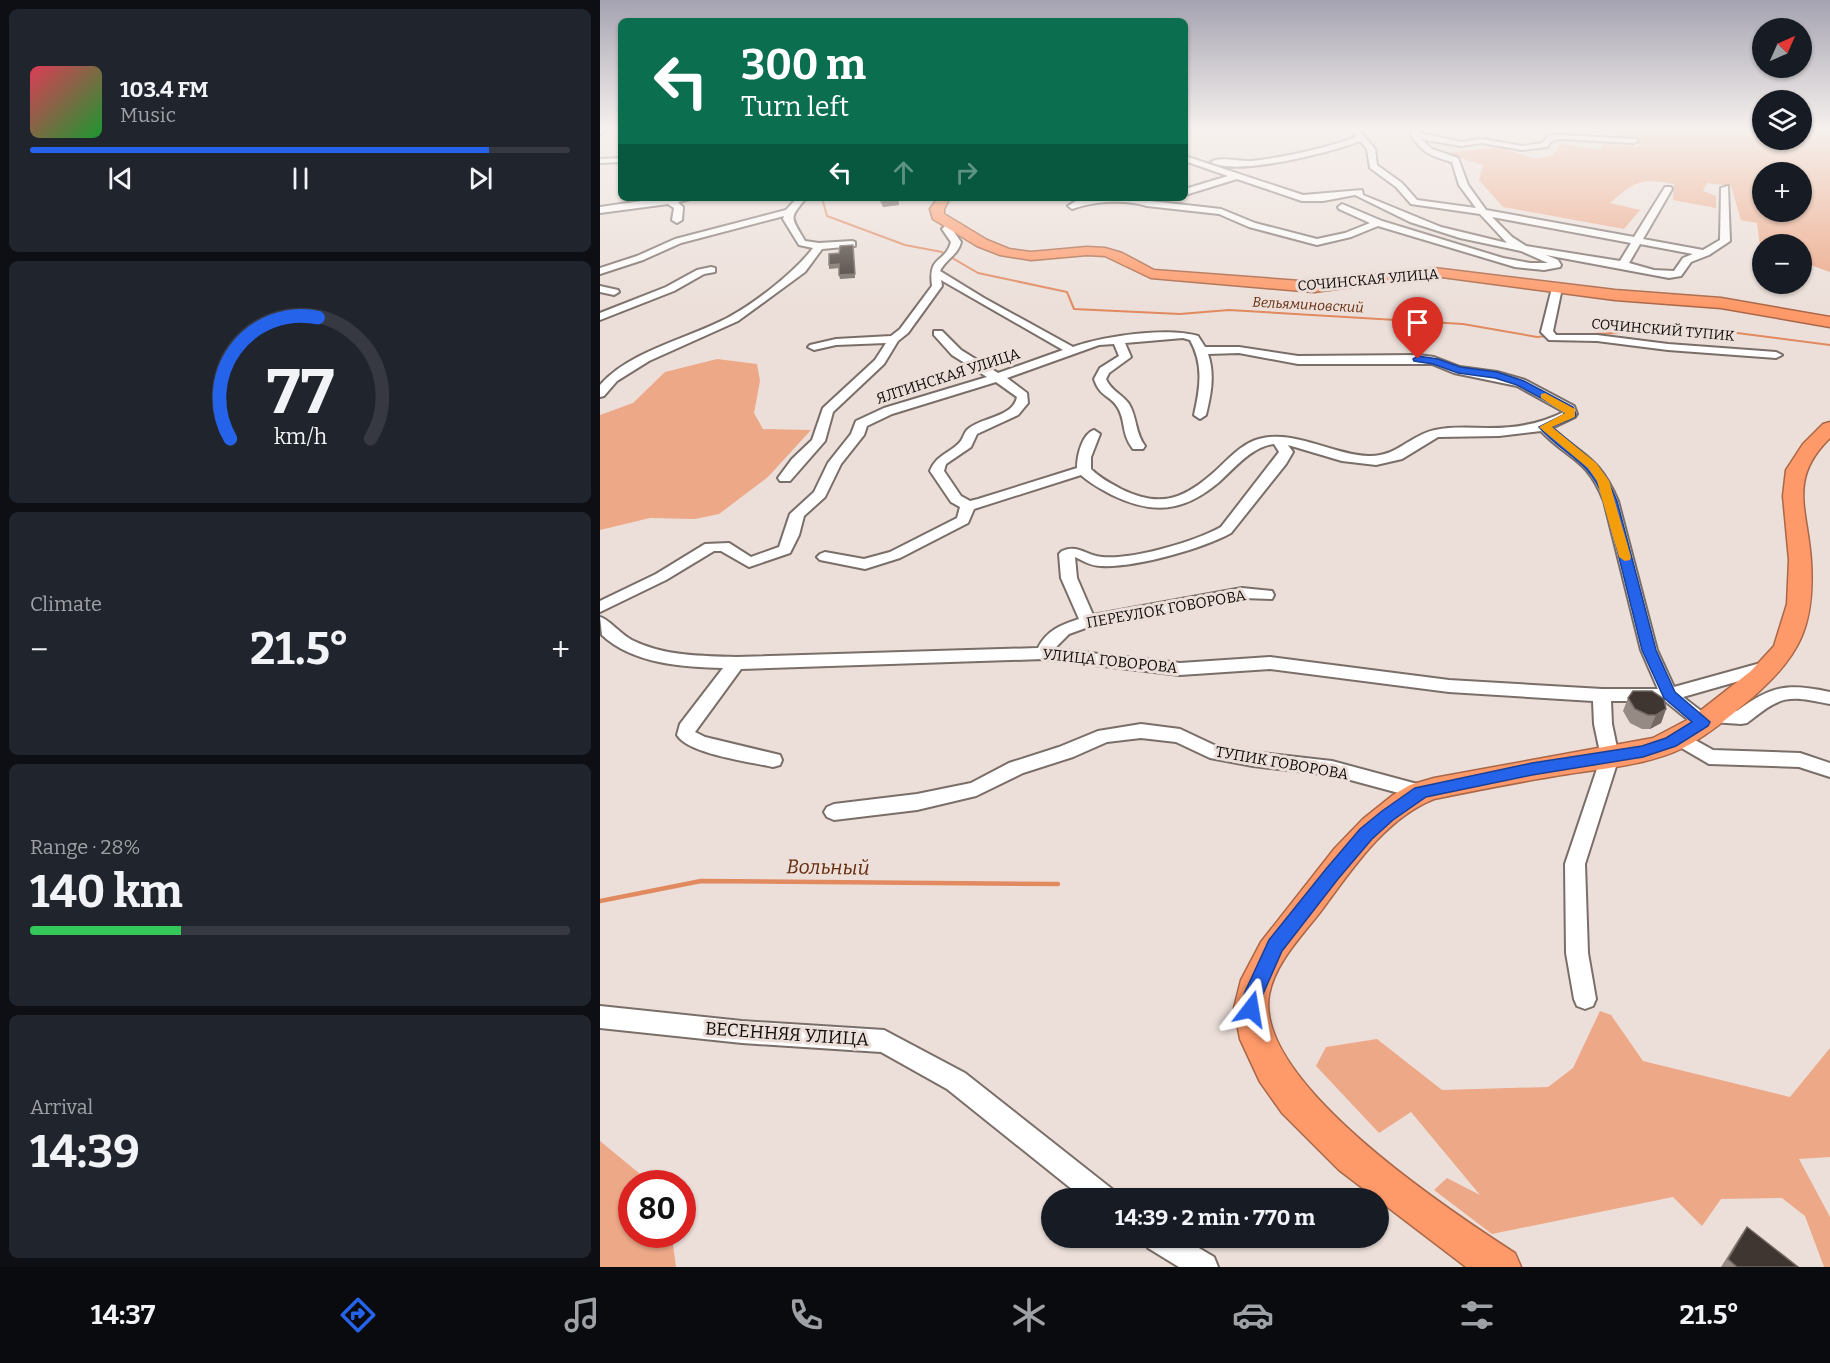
<!DOCTYPE html>
<meta charset="utf-8">
<style>
:root{--surface:#171b24;--page:#20242c;--text:#f1f3f6;--muted:#9ea1a6;--line:#363941;--accent:#2563eb}
body{margin:0;font-family:Bitter,serif;background:var(--page);color:var(--text);height:100vh;display:flex;flex-direction:column;font-size:22px;white-space:nowrap}
*{box-sizing:border-box;margin:0}
p{font-size:20px;color:var(--muted)}
.icon{flex:none;width:33px;height:33px;fill:none;stroke:currentColor;stroke-width:2;stroke-linecap:round;stroke-linejoin:round}
.map{position:relative;flex:1;overflow:hidden}
.drawer{display:flex;flex-direction:column;gap:9px;padding:9px;background:#0d0f14;width:600px}
.drawer>*{flex:none}
.top-card{position:absolute;left:18px;top:18px;width:570px;height:183px;border-radius:9px;box-shadow:0 2px 4px #0004;background:#0b6e4f;color:#fff;overflow:hidden}
.needle{width:39px;rotate:45deg}
.tools{position:absolute;left:1152px;top:18px;display:grid;gap:12px}
.tools a{display:grid;place-items:center;width:60px;height:60px;border-radius:50%;background:var(--surface);box-shadow:0 2px 4px #0004;font-size:30px}
.speed{position:absolute;left:18px;top:1170px;display:flex;gap:12px;font-size:30px;font-weight:700;text-align:center}
.speed>*{display:grid;place-content:center;width:78px;height:78px;border-radius:50%;background:var(--surface);box-shadow:0 2px 4px #0004;line-height:1}
.speed .limit{border:9px solid #d22;background:#fff;color:#111}
.pin{position:absolute;display:grid;place-items:center;width:51px;height:51px;color:#fff;margin:-62px -26px;border-radius:50% 50% 50% 0;rotate:-45deg;box-shadow:0 0 6px #0007}
.pin .icon{rotate:45deg}
.me{position:absolute;width:66px;margin:-33px;rotate:14deg;stroke-linejoin:round;filter:drop-shadow(0 0 4px #0008)}
.turn{display:flex;align-items:center;gap:21px;height:126px;padding:0 24px;font-size:27px}
.turn .icon{width:78px;height:78px;stroke-width:2.5}
.turn b{display:block;font-size:42px;line-height:51px}
.lanes{display:flex;align-items:center;height:57px;padding:0 24px;background:#0003;justify-content:center;gap:30px;direction:ltr}
.lanes .off{opacity:.35}
.big{font-size:45px;font-weight:700;line-height:1.1}
.drawer .tile{flex:1;display:flex;flex-direction:column;justify-content:center;gap:9px;min-width:0;padding:0 21px;border-radius:9px;background:var(--page)}
.drawer .dial{align-items:center;gap:0}
.dial svg{height:156px;overflow:visible;fill:none;stroke:var(--line);stroke-width:7;stroke-linecap:round;text-anchor:middle}
.dial text{fill:var(--text);stroke:none}
.song{display:flex;align-items:center;gap:18px}
.cover{width:72px;height:72px;border-radius:9px;background:linear-gradient(135deg,hsl(350 70% 55%),hsl(130 70% 35%))}
.played{height:6px;border-radius:3px;background:linear-gradient(90deg,var(--accent) 85%,var(--line) 85%)}
.keys{display:flex;justify-content:space-around;direction:ltr}
.heat{display:flex;justify-content:space-between;align-items:center;font-size:33px;direction:ltr}
.charge{height:9px;border-radius:4px;background:linear-gradient(90deg,#34c759 28%,var(--line) 0)}
.trip{position:absolute;left:441px;top:1188px;width:348px;height:60px;border-radius:30px;background:var(--surface);box-shadow:0 2px 4px #0004;font-weight:700;line-height:60px;text-align:center}
.tabs{display:flex;height:96px;justify-content:space-around;align-items:center;background:#090b0e;color:var(--muted)}
.tabs .icon{width:42px;height:42px}
.tabs .on{color:var(--accent)}
.tabs b{font-size:27px;color:var(--text)}
main{display:flex;flex:1;min-height:0}
.map>svg:first-child{display:block}
.green{fill:#eda887;fill-rule:evenodd}
.lines{fill:none;stroke-linecap:round;stroke-linejoin:round}
.stream-far1{stroke:#e1895f;stroke-width:2}
.stream{stroke:#e1895f;stroke-width:4.5}
.minor-casing{stroke:#7a6e69;stroke-width:4}
.highway-casing{stroke:#aa6747;stroke-width:3}
.minor{fill:#fff;fill-rule:evenodd}
.highway{fill:#fe9969;fill-rule:evenodd}
.wall{fill:#968a85}
.shaded-wall{fill:#746963}
.building{fill:#403631;stroke:#746963;stroke-width:1.5}
.route{fill:#2563eb;stroke:#184099;stroke-width:1.5}
.slow{fill:#f59e0b}
.labels{text-anchor:middle;dominant-baseline:central;stroke-width:6;stroke-linejoin:round;paint-order:stroke}
.far-street-label{font-size:14px;fill:#0f0b09;stroke:#ecdfd9}
.far-water-label{font-size:14px;font-style:italic;fill:#652c0e;stroke:#ecdfd9}
.street-label{font-size:15px;fill:#0f0b09;stroke:#ecdfd9}
.near-street-label{font-size:18px;fill:#0f0b09;stroke:#ecdfd9}
.near-water-label{font-size:20px;font-style:italic;fill:#652c0e;stroke:#ecdfd9}
</style>
<main>
<section class="drawer">
<div class="tile">
<div class="song"><i class="cover"></i><div><b>103.4 FM</b><p>Music</p></div></div>
<div class="played"></div>
<div class="keys"><svg class="icon" aria-label="previous" viewBox="0 0 24 24"><path d="M18 5L8 12l10 7zM5 5v14"/></svg><svg class="icon" aria-label="pause" viewBox="0 0 24 24"><path d="M8 5v14M16 5v14"/></svg><svg class="icon" aria-label="next" viewBox="0 0 24 24"><path d="M6 5l10 7-10 7zM19 5v14"/></svg></div>
</div>
<div class="tile dial"><svg viewBox="0 0 100 80">
<path d="M14 69A42 42 0 1 1 86 69"/>
<path d="M14 69A42 42 0 0 1 59 7" stroke="#2563eb"/>
<text x="50" y="56" font-size="32" font-weight="700">77</text>
<text x="50" y="72" font-size="11">km/h</text>
</svg></div>
<div class="tile"><p>Climate</p>
<div class="heat"><a>−</a><b class="big">21.5°</b><a>+</a></div>
</div>
<div class="tile"><p>Range · 28%</p><b class="big">140 km</b><div class="charge"></div></div>
<div class="tile"><p>Arrival</p><b class="big">14:39</b></div>
</section>
<div class="map">
<svg width="1230" height="1267" viewBox="0 0 1230 1267">
<rect width="100%" height="100%" fill="#ecdfd9"/>
<path class="green" d="M1016,129H1162V140H1202V129H1230V272L1202,262V244L1160,246L1157,223L1141,220L1131,186L1107,183L1103,191L1116,196V208L1073,200L1074,184C1041,178 1035,181 1010,203L1040,210L1024,229L903,207L879,180L883,165L845,153L896,147L938,159L953,155L960,144L1000,150L1004,143L1038,147L1041,141L1019,138ZM1162,172H1202V212H1162Z
M117,359L157,364L160,381L154,413L163,429L211,430L168,477L119,514L95,519L50,518L0,530V415L33,403L65,372Z
M1000,1011L1011,1015L1043,1061L1190,1097L1230,1048V1157L1199,1159L1230,1217V1267H1224L1205,1216L1182,1198L1121,1199L1102,1226L1073,1197L892,1234L834,1190L847,1178L880,1195L811,1112L779,1133L716,1066L726,1047L777,1039L842,1090L948,1087L973,1068Z
M0,1141L51,1183L32,1184V1234L78,1235L73,1244L76,1267H0Z"/>
<g class="lines">
<path class="stream-far1" d="M222,198L227,216L305,245L342,252L378,273L467,292L474,309L580,314L629,310L863,324L937,337L948,336
M971,335L1106,329L1230,345"/>
<path class="stream" d="M0,901L101,881L458,884"/>
<g class="minor-casing">
<path id="minor" d="M0,129H7L0,134Z
M750,129H758L775,149L777,165L802,183L817,200L876,208L859,185L852,162C833,157 820,152 811,134L812,129H820V133L861,142L882,139L922,146L942,143L948,136L961,135L1037,139L1038,141L1034,143L961,139L953,140L947,147L922,150L882,143L861,146L821,139L832,149L858,158L868,185L886,210L1034,237L1065,187H1071L1072,189L1043,239L1103,250L1120,240L1121,188L1128,186L1130,241L1109,255L1091,262L1081,276L1069,278L946,255L958,260L961,265L960,267L944,270L915,267L778,226L751,237L717,245L649,227L619,214L547,206C525,199 494,201 472,209L468,206L479,199L554,198L550,201L621,209L655,223L717,239L745,233L770,223L739,209L738,207L742,204L782,221L903,258L930,263H948L921,251L860,238L810,222L755,195L723,201H702L637,179L585,195V189L628,176L585,161V156L703,195L762,190L763,195L841,227L907,243L880,214L811,204L796,187L770,168L767,149L760,141C733,152 635,177 611,162C620,156 641,162 652,161C687,157 721,149 754,138L756,136ZM892,217L1031,243L1020,261L926,246L912,237ZM1040,244L1093,254L1083,258L1074,271L1054,270L1029,263Z
M21,158V162L0,163V159Z
M62,198H95L78,202L83,207L82,220L77,223L72,220L74,208L68,204L0,213V207Z
M197,198H206C188,220 191,216 205,241L219,243L252,241L255,242V246L222,249L205,272L138,321L49,361L17,381L4,396L0,397V385C31,350 88,339 129,317C155,303 195,272 213,248L199,245L183,219L184,216L81,243L43,260L0,274V268L37,256L75,239L186,210Z
M348,223L356,225L352,229L361,242C358,255 346,259 340,271L384,298L473,347C504,336 567,327 598,336L605,347H639L698,356L818,355L834,357L860,367L897,372L925,380L974,406L977,414L975,417L952,428C984,458 999,456 1018,501L1057,650L1074,687L1168,661L1174,663L1177,667L1174,671L1083,697L1105,714L1113,710L1137,711C1172,685 1188,683 1230,692V704C1187,695 1182,695 1147,723L1141,724L1112,722L1109,727L1103,728L1097,727L1065,701H1011L1012,724L1019,757L985,864L988,953L996,999L993,1006L985,1009L977,1006L974,999L966,953L965,864L1001,757L994,724L993,701L849,692L670,669L580,675L443,659L141,669L95,732L105,737L180,755L182,760L180,765L173,767C151,762 88,754 77,735L80,724L123,668C83,667 33,664 2,635L0,617C9,619 22,636 34,641C65,656 102,656 136,657L438,648C447,630 461,625 479,619L461,578L459,554L462,551C479,544 486,556 502,557C532,560 594,542 621,527L679,452L674,444C651,447 635,468 618,483C583,512 553,515 512,495C501,489 491,484 481,475L374,509L368,523L300,558L265,569L220,560L217,557L220,554L225,552L264,559L290,552L357,518L360,507L351,502L330,471C336,455 349,454 360,442C363,439 364,433 367,430C380,417 413,418 417,397L396,382L292,414L267,426L264,435L241,464L225,497L204,516L199,535L190,553L149,567L121,551H114L66,580L0,612V601L56,574L105,544L129,543L151,557L179,547L190,514L214,492L228,463L251,434L256,421L284,408L387,377L352,355L334,335V331H342L361,350L398,373L463,350L341,280L342,286L308,333L298,341L284,364L233,412L225,441L190,481H180L178,478L192,459L212,440L223,408L275,360L286,343L236,345L214,350L208,347L210,345L236,339L291,336L300,329L332,286C328,254 345,264 351,242L342,229ZM583,338L590,340C604,365 600,388 594,415L600,419L606,415C611,394 615,375 608,354L639,353L698,364H832L854,373L917,386L964,412C940,424 917,428 890,428C872,428 853,426 835,430C810,435 797,457 769,456C733,455 694,429 659,439C640,444 626,462 612,474C581,501 558,507 521,489C510,483 500,478 491,469V457L500,434L494,430C482,434 477,456 477,468L378,499L370,501L361,496L344,471L346,464L371,447L377,434L418,415L428,403L427,393L407,378L499,345L514,344L519,356L500,368L494,379C501,399 510,394 518,408C526,422 521,433 533,449H543L545,446C535,433 537,417 529,404C522,394 511,391 506,379L509,373L531,357L525,343ZM941,431C970,461 986,457 1004,501L1041,650L1058,689H1002L849,680L670,657L580,663L454,649L469,634L491,626L642,598L672,599L674,595L672,591L642,588L493,615L477,578L475,557C483,561 491,566 501,566C534,568 602,549 631,533L686,464L693,452L688,445L742,461L776,465L802,459L838,437L899,436Z
M111,267L115,268V272L104,274L74,291L0,320V313L66,287L97,270Z
M957,285L962,288L953,331L956,335H997L1068,344L1176,352L1182,355L1176,358L1068,350L997,341L949,340L941,332L952,288Z
M0,286L18,290L19,292L14,295L0,292Z
M541,724L580,729L614,745L653,752L732,761L821,785L828,787L831,792L828,797L821,799L732,775L653,766L610,758L576,742L541,738L507,742L473,757L423,773L376,796L317,810L234,820L227,817L224,812L227,807L234,804L317,794L371,783L409,763L459,747L498,731Z
M1079,731L1113,750L1200,753L1230,763V777L1199,767L1109,764L1073,743L1070,738L1073,733Z
M0,1006L142,1021L284,1030L365,1073L512,1189L516,1198H483L347,1089L281,1052L142,1043L0,1028Z
M544,1238H582L614,1257L618,1267H579L548,1248Z"/>
</g>
<g class="highway-casing">
<path id="highway" d="M338,198H350L344,209V214L387,240L409,249L431,252L487,247L505,248L522,253L554,270L714,282L834,268L1015,290L1121,298L1230,317V327L1121,308L1015,300L834,276L714,292L551,278L505,256L487,255L431,260L400,255L377,246L333,219L330,209Z
M1230,422V438C1187,480 1208,510 1211,561C1215,625 1200,656 1153,697C1131,715 1109,735 1083,748C1048,765 1006,768 968,774C923,781 878,790 834,799C786,818 753,868 724,907C705,933 675,961 669,995C654,1082 850,1211 915,1253L921,1267H866L739,1170L682,1113L660,1082L640,1039L634,1008L641,980L661,942L735,848L763,819L793,795L810,785L834,778L1053,738L1091,718L1151,671L1174,646L1187,604L1189,560L1183,496L1186,470L1203,444L1223,424Z"/>
</g>
<use href="#minor" class="minor"/>
<use href="#highway" class="highway"/>
</g>
<path class="wall" d="M278,198H298L299,205L283,207Z
M1028,698L1066,709L1061,723L1050,729H1042L1030,723L1023,711Z
M1147,1227L1198,1267H1121L1141,1235Z"/>
<path class="shaded-wall" d="M281,198H298L299,205L283,207Z
M253,245L255,278L240,279L239,275Z
M239,264L240,268L229,269V265Z
M1066,709L1061,723L1050,729L1056,715Z"/>
<path class="building" d="M253,245L255,274L239,275V264L229,265V254L239,253L240,246Z
M1033,691H1052L1064,699L1066,709L1056,715H1048L1035,709L1028,698Z
M1147,1227L1198,1267H1137L1128,1259Z"/>
<linearGradient id="sky" x2="0" y2="1"><stop stop-color="#a5a3b1"/><stop offset="0.42" stop-color="#f6f1ee"/><stop offset="1" stop-color="#f6f1ee" stop-opacity="0"/></linearGradient>
<rect width="1230" height="307" fill="url(#sky)"/>
<path class="route" d="M818,356L838,359L860,367L897,372L924,381L973,407L976,414L975,417L952,427C982,452 1002,463 1017,501L1056,650L1075,692L1110,722L1108,726L1076,746L1043,757L932,775L826,797L793,820L772,839L738,879L682,951L663,994L658,1015L651,1018L645,1015L642,1009L644,994L669,940L726,869L760,829L782,811L815,788L932,763L1042,746L1066,738L1092,722L1064,698L1042,650L1005,501C988,457 966,458 939,427L963,415L965,411L917,385L895,378L858,373L833,364L814,361L813,359Z"/>
<path class="slow" d="M945,393L975,409V417L952,427L996,463L1009,481L1031,557L1030,560L1025,561L1019,557L997,481L988,468L939,427L965,413L941,398V394Z"/>
<g class="labels">
<g class="far-street-label">
<text transform="translate(768 280) rotate(-5)">СОЧИНСКАЯ УЛИЦА</text>
<text transform="translate(1063 330) rotate(5)">СОЧИНСКИЙ ТУПИК</text>
</g>
<g class="far-water-label">
<text transform="translate(708 305) rotate(3)">Вельяминовский</text>
</g>
<g class="street-label">
<text transform="translate(348 376) rotate(-18)">ЯЛТИНСКАЯ УЛИЦА</text>
<text transform="translate(566 609) rotate(-10)">ПЕРЕУЛОК ГОВОРОВА</text>
<text transform="translate(510 661) rotate(6)">УЛИЦА ГОВОРОВА</text>
<text transform="translate(682 763) rotate(10)">ТУПИК ГОВОРОВА</text>
</g>
<g class="near-street-label">
<text transform="translate(187 1034) rotate(4)">ВЕСЕННЯЯ УЛИЦА</text>
</g>
<g class="near-water-label">
<text transform="translate(228 867) rotate(1)">Вольный</text>
</g>
</g>
</svg>
<div class="tools">
<a><svg class="needle" viewBox="-14 -14 28 28"><path d="M0-13l5 13h-10z" fill="#e53935"/><path d="M0 13l5-13h-10z" fill="#9ea1a6"/></svg></a>
<a><svg class="icon" aria-label="layers" viewBox="0 0 24 24"><path d="M12 4l9 5-9 5-9-5zM3 14l9 5 9-5"/></svg></a>
<a>+</a>
<a>−</a>
</div>
<div class="speed"><div class="limit">80</div></div>
<div class="pin" style="left:818px;top:359px;background:#d93025"><svg class="icon" aria-label="arrive" viewBox="0 0 24 24"><path d="M6 21V4h12l-3 4 3 4H6"/></svg></div>
<svg class="me" style="left:651px;top:1009px" viewBox="-20 -20 40 40"><path d="M0-17L14 15 0 8-14 15z" fill="#2563eb" stroke="#fff" stroke-width="4"/></svg>
<div class="trip">14:39 · 2 min · 770 m</div>
<div class="top-card">
<div class="turn"><svg class="icon" aria-label="left" viewBox="0 0 24 24"><path d="M17 20v-9H6M10 6l-5 5 5 5"/></svg><div><b>300 m</b>Turn left</div></div>
<div class="lanes"><svg class="icon" aria-label="left" viewBox="0 0 24 24"><path d="M17 20v-9H6M10 6l-5 5 5 5"/></svg><svg class="icon off" aria-label="ahead" viewBox="0 0 24 24"><path d="M12 20V5M6 11l6-6 6 6"/></svg><svg class="icon off" aria-label="right" viewBox="0 0 24 24"><path d="M7 20v-9h11M14 6l5 5-5 5"/></svg></div>
</div>
</div>
</main>
<nav class="tabs">
<b>14:37</b>
<svg class="icon on" aria-label="directions" viewBox="0 0 24 24"><path d="M12 3l9 9-9 9-9-9zM9 14v-3h6M13 9l2 2-2 2"/></svg>
<svg class="icon" aria-label="music" viewBox="0 0 24 24"><path d="M9 18V5l10-2v13"/><circle cx="6" cy="18" r="3"/><circle cx="16" cy="16" r="3"/></svg>
<svg class="icon" aria-label="phone" viewBox="0 0 24 24"><path d="M5 4h4l2 5-3 2q2 4 5 5l2-3 5 2v4C11 20 4 13 5 4z"/></svg>
<svg class="icon" aria-label="climate" viewBox="0 0 24 24"><path d="M12 3v18M4 7l16 10M4 17L20 7"/></svg>
<svg class="icon" aria-label="car" viewBox="0 0 24 24"><path d="M5 17H2v-5l4-1 3-4h7l3 4 3 1v5h-3M9 17h6M6 11h13"/><circle cx="7" cy="17" r="2"/><circle cx="17" cy="17" r="2"/></svg>
<svg class="icon" aria-label="filters" viewBox="0 0 24 24"><path d="M4 7h16M4 17h16"/><circle cx="9" cy="7" r="2"/><circle cx="15" cy="17" r="2"/></svg>
<b>21.5°</b>
</nav>
